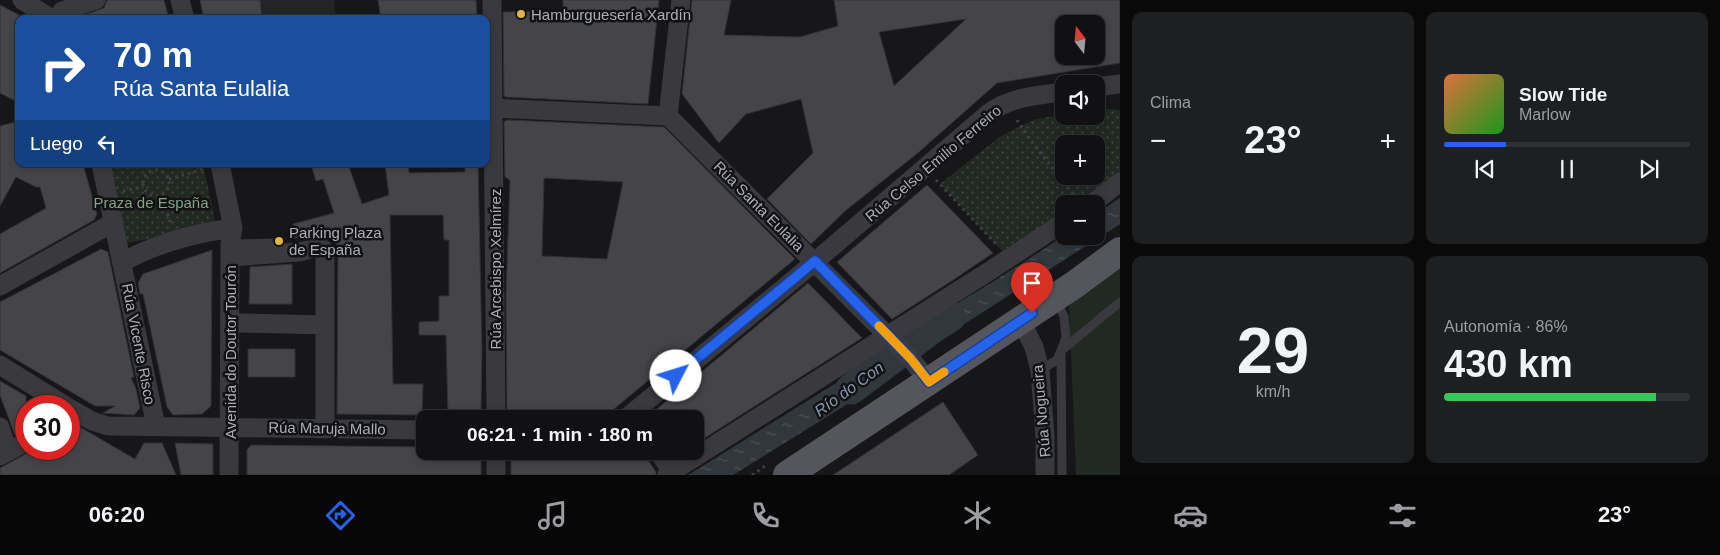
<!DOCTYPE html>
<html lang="es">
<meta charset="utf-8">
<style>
:root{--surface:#111113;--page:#1e1f21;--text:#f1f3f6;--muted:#9c9da0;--line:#303133;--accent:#2563eb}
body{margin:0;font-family:Arial,sans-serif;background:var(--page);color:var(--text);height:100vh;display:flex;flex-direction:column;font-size:19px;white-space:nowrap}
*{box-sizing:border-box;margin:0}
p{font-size:16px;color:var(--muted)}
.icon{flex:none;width:28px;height:28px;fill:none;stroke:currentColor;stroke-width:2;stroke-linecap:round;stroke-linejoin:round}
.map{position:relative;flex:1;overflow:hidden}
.drawer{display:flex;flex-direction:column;gap:12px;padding:12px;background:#09090a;width:600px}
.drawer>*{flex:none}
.top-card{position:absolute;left:15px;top:15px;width:475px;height:152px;border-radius:10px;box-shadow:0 2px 8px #0003,0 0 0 1px var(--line);background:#1a4fa0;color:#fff;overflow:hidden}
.needle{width:32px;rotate:344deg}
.controls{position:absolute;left:1055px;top:15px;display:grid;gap:10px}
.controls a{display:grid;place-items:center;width:50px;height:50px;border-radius:10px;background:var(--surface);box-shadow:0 2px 8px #0003,0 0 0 1px var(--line);font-size:25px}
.speed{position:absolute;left:15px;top:395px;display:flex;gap:10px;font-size:25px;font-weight:700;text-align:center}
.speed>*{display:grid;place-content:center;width:65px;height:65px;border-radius:50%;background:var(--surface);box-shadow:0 2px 8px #0003,0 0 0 1px var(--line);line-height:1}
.speed .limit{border:8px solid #d22;background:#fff;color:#111}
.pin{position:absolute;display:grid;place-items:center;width:42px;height:42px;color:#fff;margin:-51px -21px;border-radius:50% 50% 50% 0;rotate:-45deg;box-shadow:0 0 5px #0007}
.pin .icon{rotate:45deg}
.me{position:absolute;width:55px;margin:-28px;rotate:50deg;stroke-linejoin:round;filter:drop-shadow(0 0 4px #0008)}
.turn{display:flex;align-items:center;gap:18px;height:105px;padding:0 15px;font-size:22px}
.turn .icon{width:65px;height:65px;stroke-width:2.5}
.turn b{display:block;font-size:35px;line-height:42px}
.then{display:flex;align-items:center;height:48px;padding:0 15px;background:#0003;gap:10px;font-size:19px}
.big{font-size:38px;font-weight:800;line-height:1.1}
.drawer .widget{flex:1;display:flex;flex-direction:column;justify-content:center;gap:8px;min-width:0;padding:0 18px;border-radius:10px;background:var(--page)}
.drawer .dial{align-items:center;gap:0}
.dial b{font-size:65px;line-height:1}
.song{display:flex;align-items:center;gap:15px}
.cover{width:60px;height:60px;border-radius:8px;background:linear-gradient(135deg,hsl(20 70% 55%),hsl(120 70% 35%))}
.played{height:5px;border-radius:2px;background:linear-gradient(90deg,var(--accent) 25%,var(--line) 25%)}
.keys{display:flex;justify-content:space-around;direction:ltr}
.heat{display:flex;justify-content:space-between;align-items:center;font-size:28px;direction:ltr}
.charge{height:8px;border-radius:4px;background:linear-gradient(90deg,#34c759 86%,var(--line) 0)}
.drawer .tiles{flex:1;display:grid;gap:12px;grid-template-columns:repeat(2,1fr)}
.trip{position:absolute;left:416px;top:410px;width:288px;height:50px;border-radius:10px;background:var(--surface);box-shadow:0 2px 8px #0003,0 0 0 1px var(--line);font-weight:800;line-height:50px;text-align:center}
.tab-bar{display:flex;height:80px;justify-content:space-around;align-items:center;background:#070708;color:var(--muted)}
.tab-bar .icon{width:35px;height:35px}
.tab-bar .selected{color:var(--accent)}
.tab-bar b{font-size:22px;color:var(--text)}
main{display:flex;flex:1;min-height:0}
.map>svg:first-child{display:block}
.built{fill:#242326}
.grass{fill:#222923}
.park{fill:url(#park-dots);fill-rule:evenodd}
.water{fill:url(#water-ripples)}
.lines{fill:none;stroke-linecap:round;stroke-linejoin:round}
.river{stroke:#30383e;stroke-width:31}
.building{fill:#454549;stroke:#323235;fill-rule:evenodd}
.path{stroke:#3f4045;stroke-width:3;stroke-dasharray:2.5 4;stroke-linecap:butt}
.lane{stroke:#39393e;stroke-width:9}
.street{stroke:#39393e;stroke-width:19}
.primary{stroke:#55565d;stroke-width:28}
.route-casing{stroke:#184099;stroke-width:12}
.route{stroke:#2563eb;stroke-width:9}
.slow{stroke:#f59e0b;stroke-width:9}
.poi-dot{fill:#e3b346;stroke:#121214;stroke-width:2}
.labels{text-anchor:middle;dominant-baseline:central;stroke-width:5;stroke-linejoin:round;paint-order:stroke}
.poi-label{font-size:15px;fill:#abaeb8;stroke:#121214;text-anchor:start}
.street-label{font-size:15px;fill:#abaeb8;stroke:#121214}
.park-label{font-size:15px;fill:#83a186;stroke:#121214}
.water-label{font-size:16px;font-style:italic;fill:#859ab0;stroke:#121214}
</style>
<main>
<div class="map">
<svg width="1120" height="475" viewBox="0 0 1120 475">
<defs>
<pattern id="park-dots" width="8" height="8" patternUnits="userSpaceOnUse" patternTransform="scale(1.25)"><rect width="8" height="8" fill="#222923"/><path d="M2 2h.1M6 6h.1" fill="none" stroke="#3f4641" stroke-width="1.8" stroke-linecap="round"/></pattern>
<pattern id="water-ripples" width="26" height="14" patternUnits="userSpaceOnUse" patternTransform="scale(1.25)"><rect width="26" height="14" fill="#30383e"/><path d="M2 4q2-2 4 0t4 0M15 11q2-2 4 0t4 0" fill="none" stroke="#4b5258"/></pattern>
</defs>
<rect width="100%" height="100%" fill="#171719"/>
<path class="built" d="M250,0H334L336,19H252Z"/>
<path class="grass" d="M1120,266V475H1076L1069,304Z"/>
<path class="park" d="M1096,108L1120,110V183L1092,204H1064V222L1005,254L940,184L1001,136L1033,120L1064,114V116H1096ZM1064,144H1096V176H1064Z
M102,164H203L217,230L123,243Z"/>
<path class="water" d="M1120,198V224L952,332L921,347L908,333L991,283L1064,236H1096V214Z
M879,355L893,371L870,390L733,475H688L838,382Z"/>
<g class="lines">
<path class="river" d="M851,389L931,329L950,317"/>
</g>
<path class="building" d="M107,0H164L169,19H79V17L104,8Z
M200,0H260L262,19H204Z
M378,0H476L477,19H381Z
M563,0H659L648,104L506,97L504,96L503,12L563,11Z
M692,0H731L724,35L800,37L838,26L834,0H1120V63L997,83L919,152L845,211L811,244L767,199L813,153L801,99L746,114L719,143L682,94ZM966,19L894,86L879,32ZM1064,24H1096V56H1064Z
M0,5L19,15V103L0,93Z
M507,120L664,127L795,259L603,418L571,419L512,416L507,409L506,295L510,180L505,177L504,122ZM544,178L623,182L607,259L542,256Z
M19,121V164H83L97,214L94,220L0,273V234L46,208L40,187H36L16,177L0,206V126Z
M311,164H348L362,204L389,195L385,164H408L409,173L465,172V164H478L482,350L481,410L477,414L448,416L446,335H419V322L439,321V296H449V240H444L443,215H390L393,384H423L422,415L337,414L338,246L330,237L319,236L293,238V224L334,213L323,179L316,181Z
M927,185L993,253L953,280L892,319L837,262Z
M101,249L108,252L134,377L131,378L136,389L140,408L134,415L103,413L115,406H95L0,350V302Z
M212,250L211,406L202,414L173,415L167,407L143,294H140L138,283L143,274Z
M292,264V304H249L250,267Z
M808,283L862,338L695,444V419H645Z
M248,349H295V377H248Z
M0,381L26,396V431L15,435L0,395Z
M943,402L978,455L949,475H833Z
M78,426L135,459L144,443H162L176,475H0V468L35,449H69V431Z
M175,443L213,444V475H181Z
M251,445L425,447V451H481V475H247V450Z
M516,451H642L656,472V475H511V455Z"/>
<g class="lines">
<path class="path" d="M1017,120L1035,146L1077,199
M154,164L155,169
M143 183a13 13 0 1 1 26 0a13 13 0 1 1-26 0Z
M169,179L205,169
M936,180L997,245
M123,191L143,187
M162,195L171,225
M752,475L768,464"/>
<path class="lane" d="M230,244L280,243
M1040,370L1057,360L1066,338L1064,316L1056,301
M1062,475L1061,351L1120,302"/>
<path class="street" d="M22,0L52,19
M180,0L185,19
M492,0L496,419
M681,0L668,116L911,359L929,382
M62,11L96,0
M1096,87L1120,84
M493,108L668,116
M101,164L156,426
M220,164L233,228L230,244L229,475
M1092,204L1120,182
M231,257L300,252L317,247L322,248L325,253V428
M123,262C155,244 196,233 233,228
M0,286L114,222
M1021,321L1034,347L1040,370L1045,437V475
M240,323L325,325
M0,365L66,406
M69,408L92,421L108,426L425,430
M625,419L798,276L990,112C1012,97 1038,95 1064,92
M0,427L8,451
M496,451V475
M658,451L672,472
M0,456L26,442
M667,475L991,270L1064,222"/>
<path class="primary" d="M787,475L1074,285L1120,251"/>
</g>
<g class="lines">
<g class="route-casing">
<path id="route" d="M676,376L815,261L911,359L929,382L1032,313"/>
</g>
<use href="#route" class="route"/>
<path class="slow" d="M879,326L911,359L929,382L944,372"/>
</g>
<g class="poi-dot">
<circle cx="521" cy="14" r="5"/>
<circle cx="279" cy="241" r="5"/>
</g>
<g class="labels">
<g class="poi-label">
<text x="531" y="14">Hamburguesería Xardín</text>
<text x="289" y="232">Parking Plaza<tspan x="289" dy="17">de España</tspan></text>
</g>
<g class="street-label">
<text transform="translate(933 163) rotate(-40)">Rúa Celso Emilio Ferreiro</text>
<text transform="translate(759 206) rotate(45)">Rúa Santa Eulalia</text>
<text transform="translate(495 269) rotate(-90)">Rúa Arcebispo Xelmírez</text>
<text transform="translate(139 344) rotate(79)">Rúa Vicente Risco</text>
<text transform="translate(230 352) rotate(-90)">Avenida do Doutor Tourón</text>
<text transform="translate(1041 411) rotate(-95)">Rúa Nogueira</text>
<text transform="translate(327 428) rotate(1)">Rúa Maruja Mallo</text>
</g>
<g class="park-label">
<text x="151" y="202">Praza de España</text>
</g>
<g class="water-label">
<text transform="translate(849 389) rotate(-36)">Río do Con</text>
</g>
</g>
</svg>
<div class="controls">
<a><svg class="needle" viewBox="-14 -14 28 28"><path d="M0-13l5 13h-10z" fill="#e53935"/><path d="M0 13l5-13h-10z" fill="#9c9da0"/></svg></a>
<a><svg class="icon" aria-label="sound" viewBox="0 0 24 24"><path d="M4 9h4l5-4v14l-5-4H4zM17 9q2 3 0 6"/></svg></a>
<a>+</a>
<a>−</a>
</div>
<div class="speed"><div class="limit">30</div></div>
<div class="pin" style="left:1032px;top:313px;background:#d93025"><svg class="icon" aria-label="arrive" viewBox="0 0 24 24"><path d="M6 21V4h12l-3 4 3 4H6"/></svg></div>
<svg class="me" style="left:676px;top:376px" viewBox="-20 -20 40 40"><circle r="19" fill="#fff"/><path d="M0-13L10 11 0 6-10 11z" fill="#2563eb"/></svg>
<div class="trip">06:21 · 1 min · 180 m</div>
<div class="top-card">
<div class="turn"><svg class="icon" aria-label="right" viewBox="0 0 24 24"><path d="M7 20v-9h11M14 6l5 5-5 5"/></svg><div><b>70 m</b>Rúa Santa Eulalia</div></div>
<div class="then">Luego<svg class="icon" aria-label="left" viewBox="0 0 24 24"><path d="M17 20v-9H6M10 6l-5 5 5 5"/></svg></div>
</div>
</div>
<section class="drawer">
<div class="tiles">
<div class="widget"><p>Clima</p>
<div class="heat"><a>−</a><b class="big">23°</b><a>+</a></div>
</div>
<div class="widget">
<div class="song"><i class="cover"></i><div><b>Slow Tide</b><p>Marlow</p></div></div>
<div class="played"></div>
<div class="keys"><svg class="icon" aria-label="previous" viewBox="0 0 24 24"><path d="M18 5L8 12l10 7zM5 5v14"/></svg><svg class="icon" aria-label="pause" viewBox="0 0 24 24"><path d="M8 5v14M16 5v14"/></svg><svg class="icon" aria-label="next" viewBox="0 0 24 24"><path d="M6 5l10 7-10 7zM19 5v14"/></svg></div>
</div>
<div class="widget dial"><b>29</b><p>km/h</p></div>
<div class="widget"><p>Autonomía · 86%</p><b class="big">430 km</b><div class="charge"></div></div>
</div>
</section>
</main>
<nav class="tab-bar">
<b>06:20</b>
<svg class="icon selected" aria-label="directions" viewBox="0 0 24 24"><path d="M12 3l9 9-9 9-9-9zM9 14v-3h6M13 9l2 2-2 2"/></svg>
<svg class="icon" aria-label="music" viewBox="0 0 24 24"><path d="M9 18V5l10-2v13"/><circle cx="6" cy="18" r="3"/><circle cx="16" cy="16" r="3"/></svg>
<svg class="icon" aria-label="phone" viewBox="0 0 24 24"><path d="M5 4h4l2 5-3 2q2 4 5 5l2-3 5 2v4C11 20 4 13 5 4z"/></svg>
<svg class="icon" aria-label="climate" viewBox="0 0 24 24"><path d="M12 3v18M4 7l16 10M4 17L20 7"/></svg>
<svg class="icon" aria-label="car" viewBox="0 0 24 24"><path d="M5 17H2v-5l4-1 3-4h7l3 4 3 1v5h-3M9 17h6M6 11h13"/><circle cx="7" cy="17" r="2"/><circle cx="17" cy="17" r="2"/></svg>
<svg class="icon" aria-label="filters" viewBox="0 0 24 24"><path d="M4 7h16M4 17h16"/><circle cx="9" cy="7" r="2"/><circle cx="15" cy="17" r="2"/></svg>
<b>23°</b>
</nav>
